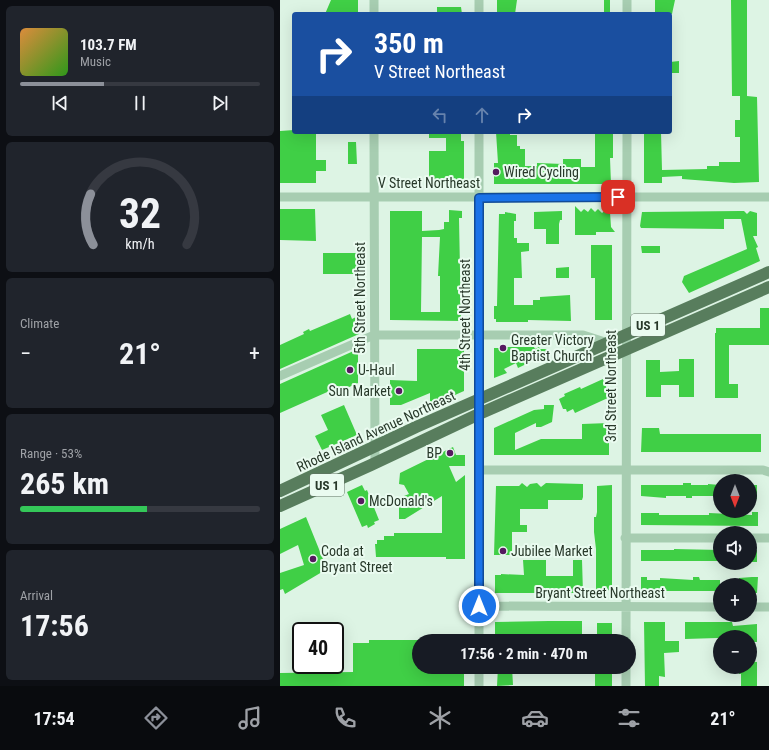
<!DOCTYPE html>
<meta charset="utf-8">
<style>
:root{--surface:#171b24;--page:#20242c;--text:#f1f3f6;--muted:#9ea1a6;--line:#363941;--accent:#8c9099}
body{margin:0;font-family:"Roboto Condensed",sans-serif;background:var(--page);color:var(--text);height:100vh;display:flex;flex-direction:column;font-size:15px;white-space:nowrap}
*{box-sizing:border-box;margin:0}
p{font-size:13px;color:var(--muted)}
.icon{flex:none;width:22px;height:22px;fill:none;stroke:currentColor;stroke-width:2;stroke-linecap:round;stroke-linejoin:round}
.map{position:relative;flex:1;overflow:hidden}
.sheet{display:flex;flex-direction:column;gap:6px;padding:6px;background:#0d0f14;width:280px}
.sheet>*{flex:none}
.hud{position:absolute;left:12px;top:12px;width:380px;height:122px;border-radius:4px;box-shadow:0 4px 16px #0002;background:#1a4fa0;color:#fff;overflow:hidden}
.needle{width:26px;rotate:180deg}
.tools{position:absolute;left:433px;top:474px;display:grid;gap:8px}
.tools a{display:grid;place-items:center;width:44px;height:44px;border-radius:50%;background:var(--surface);box-shadow:0 4px 16px #0002;font-size:20px}
.speed{position:absolute;left:12px;top:622px;display:flex;gap:8px;font-size:20px;font-weight:700;text-align:center}
.speed>*{display:grid;place-content:center;width:52px;height:52px;border-radius:50%;background:var(--surface);box-shadow:0 4px 16px #0002;line-height:1}
.speed .limit{border:2px solid #111;border-radius:6px;background:#fff;color:#111}
.pin{position:absolute;display:grid;place-items:center;width:34px;height:34px;color:#fff;margin:-17px;border-radius:8px;box-shadow:0 2px 6px #0006}
.me{position:absolute;width:44px;margin:-22px;rotate:0deg;stroke-linejoin:round;filter:drop-shadow(0 0 3px #0008)}
.turn{display:flex;align-items:center;gap:14px;height:84px;padding:0 16px;font-size:18px}
.turn .icon{width:52px;height:52px;stroke-width:2.5}
.turn b{display:block;font-size:28px;line-height:34px}
.lanes{display:flex;align-items:center;height:38px;padding:0 16px;background:#0003;justify-content:center;gap:20px;direction:ltr}
.lanes .off{opacity:.35}
.big{font-size:30px;font-weight:700;line-height:1.1}
.sheet .card{flex:1;display:flex;flex-direction:column;justify-content:center;gap:6px;min-width:0;padding:0 14px;border-radius:6px;background:var(--page)}
.sheet .dial{align-items:center;gap:0}
.dial svg{height:104px;overflow:visible;fill:none;stroke:var(--line);stroke-width:7;stroke-linecap:round;text-anchor:middle}
.dial text{fill:var(--text);stroke:none}
.song{display:flex;align-items:center;gap:12px}
.cover{width:48px;height:48px;border-radius:6px;background:linear-gradient(135deg,hsl(30 70% 55%),hsl(110 70% 35%))}
.played{height:4px;border-radius:2px;background:linear-gradient(90deg,var(--accent) 35%,var(--line) 35%)}
.keys{display:flex;justify-content:space-around;direction:ltr}
.heat{display:flex;justify-content:space-between;align-items:center;font-size:22px;direction:ltr}
.charge{height:6px;border-radius:3px;background:linear-gradient(90deg,#34c759 53%,var(--line) 0)}
.trip{position:absolute;left:132px;top:634px;width:224px;height:40px;border-radius:20px;background:var(--surface);box-shadow:0 4px 16px #0002;font-weight:700;line-height:40px;text-align:center}
.dock{display:flex;height:64px;justify-content:space-around;align-items:center;background:#090b0e;color:var(--muted)}
.dock .icon{width:28px;height:28px}
.dock .on{color:var(--accent)}
.dock b{font-size:18px;color:var(--text)}
main{display:flex;flex:1;min-height:0}
.map>svg:first-child{display:block}
.building{fill:#40cf46;fill-rule:evenodd}
.lines{fill:none;stroke-linecap:round;stroke-linejoin:round}
.minor{stroke:#a7cdb1;stroke-width:9}
.major{stroke:#587d5d;stroke-width:12}
.route-casing{stroke:#114b97;stroke-width:10}
.route{stroke:#1a73e8;stroke-width:7}
.poi-dot{fill:#551a5f;stroke:#eafbf0;stroke-width:1.5}
.labels{text-anchor:middle;dominant-baseline:central;stroke-width:4;stroke-linejoin:round;paint-order:stroke}
.shield{fill:#eafbf0;stroke:#627365;stroke-width:1}
.shield-label{font-size:13px;font-weight:bold;fill:#28392a}
.poi-label{font-size:14px;fill:#28392a;stroke:#eafbf0;text-anchor:start}
.street-label{font-size:14px;fill:#28392a;stroke:#eafbf0}
</style>
<main>
<section class="sheet">
<div class="card">
<div class="song"><i class="cover"></i><div><b>103.7 FM</b><p>Music</p></div></div>
<div class="played"></div>
<div class="keys"><svg class="icon" aria-label="previous" viewBox="0 0 24 24"><path d="M18 5L8 12l10 7zM5 5v14"/></svg><svg class="icon" aria-label="pause" viewBox="0 0 24 24"><path d="M8 5v14M16 5v14"/></svg><svg class="icon" aria-label="next" viewBox="0 0 24 24"><path d="M6 5l10 7-10 7zM19 5v14"/></svg></div>
</div>
<div class="card dial"><svg viewBox="0 0 100 80">
<path d="M14 69A42 42 0 1 1 86 69"/>
<path d="M14 69A42 42 0 0 1 12 30" stroke="#8c9099"/>
<text x="50" y="56" font-size="32" font-weight="700">32</text>
<text x="50" y="72" font-size="11">km/h</text>
</svg></div>
<div class="card"><p>Climate</p>
<div class="heat"><a>−</a><b class="big">21°</b><a>+</a></div>
</div>
<div class="card"><p>Range · 53%</p><b class="big">265 km</b><div class="charge"></div></div>
<div class="card"><p>Arrival</p><b class="big">17:56</b></div>
</section>
<div class="map">
<svg width="489" height="686" viewBox="0 0 489 686">
<rect width="100%" height="100%" fill="#ddf4e4"/>
<path class="building" d="M51,0H78V14H45Z
M217,0H237L235,14H217Z
M324,0H330V14H324Z
M375,0H395L392,14H375Z
M451,0H467V96L477,97L479,182L454,183L402,179V176L382,177V183H364V132H381L382,170L427,169V166H439V162H460V137H455V120H460V96H452Z
M157,7H181L182,14H157Z
M399,61V73H390V62Z
M14,130V132H36V160H46V171H36V183H0V131Z
M149,132H181V141H184V183H149V151H166V138H149Z
M216,132H230V135H237V146H240V149H245V166H257V163L283,164V159H301V167H315V132H333V158H330L331,184H214V163H218Z
M68,142H76L77,164H68Z
M295,206L301,212L304,209L308,212L311,208L315,212L318,209L322,213L327,209L330,212L331,227L335,232H316V235H295Z
M0,209H35L36,241L0,240Z
M169,210L182,211V218H179L181,321L110,320V211H142V231L159,230L164,229V222H169ZM142,237H160L158,276H160V312H141Z
M282,211V220H280L279,224V244H266V229H254V212Z
M460,211H464L467,214L470,211L477,213V236H473L478,247L476,248L480,261L409,293L402,282L404,276L467,249L461,219H444V229L361,228L360,226L362,212Z
M225,212L236,214V221H234V238H237V243H249V251L241,252L242,278H234V305H253V300H260V297L290,295L291,321L248,320V322H216V319H214V306H217L219,214H225Z
M311,245H332V320H315V278H311Z
M361,246H380V253H362Z
M43,253H78V274H43Z
M289,267V278H276V268Z
M480,308H489V345H449V384H458V398H435V333H436V328H480Z
M70,314L72,319L76,317L78,328L77,329L79,334L0,369V345L24,334L23,332L29,329L30,331Z
M224,347H254L255,349L259,347L260,349H267L269,353L238,368L236,363L224,369L227,373L214,378V348H224Z
M78,349V383L56,393L54,389L0,413V384Z
M137,349H184V391L150,406V393L121,405H110V390H108V384H110V380L137,381Z
M399,359H414V397H399V385H381V397H366V360H380V372L399,371Z
M323,379L330,397L295,413L293,409L287,412L286,409H283L279,399L285,396L284,394L300,387L301,389Z
M64,405L77,435L42,450L35,436L48,430L41,415Z
M264,405H274L272,422L261,427H256V423L235,433V450L261,439H302V424L329,423V455H214V428L254,410L264,409Z
M362,428H379L380,434H481V452H361Z
M173,447L176,455H185V466H169L176,482L185,475V559H166V557H96L95,544H97V540H104V536H114V533H162V496L125,519H119V498L129,494L124,485L119,484L120,473Z
M242,483L247,487L250,484L257,483L261,487L266,483L303,484V497L302,500H268V509H240V525H247V532H232V555H214L216,486H239Z
M403,483H411V485H428V484L440,485V496H412V498H406V496H386V498L361,496V485H403Z
M82,485L85,491L87,490L99,520L94,522L95,524L88,528L87,525L82,527L67,492Z
M332,485V590L319,591L316,590V549L314,532V517H316L317,512V486Z
M470,485H477V499H472Z
M472,512H478V526L361,525V513H379V515H429V513L472,515Z
M26,517L47,569L5,594L3,589L0,590V573L24,565L18,545L0,554V529Z
M394,549L440,550V561H361V550H394Z
M470,550H477V562H470Z
M243,560H266V576H293V560H302L303,593H215V575H221V574L244,575Z
M361,577H367V580H380V578L413,580V577H419L420,580H440V591H361Z
M472,577H478L477,593H470V585H459V578Z
M269,621H302V637L215,636V622Z
M364,622H385V641H399V652L384,653L385,677L379,676V686H365Z
M405,622H452L453,626L477,624V642H470V637L405,639Z
M317,623H332V641H319V638H317Z
M89,640H139V667H184V686H0V673L73,672V643H89Z
M470,661L477,662V686H461V674H459L458,667H470Z
M218,667H232L233,685L217,686Z
M315,667H332V686H315Z"/>
<g class="lines">
<path class="minor" d="M199,0V14
M347,0V14
M94,14V0
M94,132L95,464
M199,132V641
M0,197H489
M0,376L94,335H303L328,343
M199,470H483L489,472
M345,538H440
M470,538H489
M199,606L440,607
M470,607H489
M346,641L347,132
M199,667V686
M346,667V686"/>
<path class="major" d="M0,491L136,427L489,272
M0,506L91,465L199,414L489,287"/>
</g>
<g class="lines">
<g class="route-casing">
<path id="route" d="M199,606V198L338,197"/>
</g>
<use href="#route" class="route"/>
</g>
<g class="poi-dot">
<circle cx="216" cy="172" r="4"/>
<circle cx="223" cy="348" r="4"/>
<circle cx="70" cy="370" r="4"/>
<circle cx="119" cy="391" r="4"/>
<circle cx="170" cy="453" r="4"/>
<circle cx="81" cy="501" r="4"/>
<circle cx="223" cy="551" r="4"/>
<circle cx="33" cy="559" r="4"/>
</g>
<g class="labels">
<g class="shield">
<rect x="351" y="314" width="34" height="22" rx="3"/>
<rect x="30" y="474" width="34" height="22" rx="3"/>
</g>
<g class="shield-label">
<text x="368" y="325">US 1</text>
<text x="47" y="485">US 1</text>
</g>
<g class="poi-label">
<text x="224" y="172">Wired Cycling</text>
<text x="231" y="340">Greater Victory<tspan x="231" dy="16">Baptist Church</tspan></text>
<text x="78" y="370">U-Haul</text>
<text x="111" y="391" text-anchor="end">Sun Market</text>
<text x="162" y="453" text-anchor="end">BP</text>
<text x="89" y="501">McDonald's</text>
<text x="41" y="551">Coda at<tspan x="41" dy="16">Bryant Street</tspan></text>
<text x="231" y="551">Jubilee Market</text>
</g>
<g class="street-label">
<text x="149" y="183">V Street Northeast</text>
<text transform="translate(80 298) rotate(-90)">5th Street Northeast</text>
<text transform="translate(185 315) rotate(-90)">4th Street Northeast</text>
<text transform="translate(331 386) rotate(-90)">3rd Street Northeast</text>
<text transform="translate(96 431) rotate(-25)">Rhode Island Avenue Northeast</text>
<text x="320" y="593">Bryant Street Northeast</text>
</g>
</g>
</svg>
<div class="tools">
<a><svg class="needle" viewBox="-14 -14 28 28"><path d="M0-13l5 13h-10z" fill="#e53935"/><path d="M0 13l5-13h-10z" fill="#9ea1a6"/></svg></a>
<a><svg class="icon" aria-label="sound" viewBox="0 0 24 24"><path d="M4 9h4l5-4v14l-5-4H4zM17 9q2 3 0 6"/></svg></a>
<a>+</a>
<a>−</a>
</div>
<div class="speed"><div class="limit">40</div></div>
<div class="pin" style="left:338px;top:197px;background:#d93025"><svg class="icon" aria-label="arrive" viewBox="0 0 24 24"><path d="M6 21V4h12l-3 4 3 4H6"/></svg></div>
<svg class="me" style="left:199px;top:606px" viewBox="-20 -20 40 40"><circle r="17" fill="#1a73e8" stroke="#fff" stroke-width="3"/><path d="M0-11L8 9 0 5-8 9z" fill="#fff"/></svg>
<div class="trip">17:56 · 2 min · 470 m</div>
<div class="hud">
<div class="turn"><svg class="icon" aria-label="right" viewBox="0 0 24 24"><path d="M7 20v-9h11M14 6l5 5-5 5"/></svg><div><b>350 m</b>V Street Northeast</div></div>
<div class="lanes"><svg class="icon off" aria-label="left" viewBox="0 0 24 24"><path d="M17 20v-9H6M10 6l-5 5 5 5"/></svg><svg class="icon off" aria-label="ahead" viewBox="0 0 24 24"><path d="M12 20V5M6 11l6-6 6 6"/></svg><svg class="icon" aria-label="right" viewBox="0 0 24 24"><path d="M7 20v-9h11M14 6l5 5-5 5"/></svg></div>
</div>
</div>
</main>
<nav class="dock">
<b>17:54</b>
<svg class="icon on" aria-label="directions" viewBox="0 0 24 24"><path d="M12 3l9 9-9 9-9-9zM9 14v-3h6M13 9l2 2-2 2"/></svg>
<svg class="icon" aria-label="music" viewBox="0 0 24 24"><path d="M9 18V5l10-2v13"/><circle cx="6" cy="18" r="3"/><circle cx="16" cy="16" r="3"/></svg>
<svg class="icon" aria-label="phone" viewBox="0 0 24 24"><path d="M5 4h4l2 5-3 2q2 4 5 5l2-3 5 2v4C11 20 4 13 5 4z"/></svg>
<svg class="icon" aria-label="climate" viewBox="0 0 24 24"><path d="M12 3v18M4 7l16 10M4 17L20 7"/></svg>
<svg class="icon" aria-label="car" viewBox="0 0 24 24"><path d="M5 17H2v-5l4-1 3-4h7l3 4 3 1v5h-3M9 17h6M6 11h13"/><circle cx="7" cy="17" r="2"/><circle cx="17" cy="17" r="2"/></svg>
<svg class="icon" aria-label="filters" viewBox="0 0 24 24"><path d="M4 7h16M4 17h16"/><circle cx="9" cy="7" r="2"/><circle cx="15" cy="17" r="2"/></svg>
<b>21°</b>
</nav>
